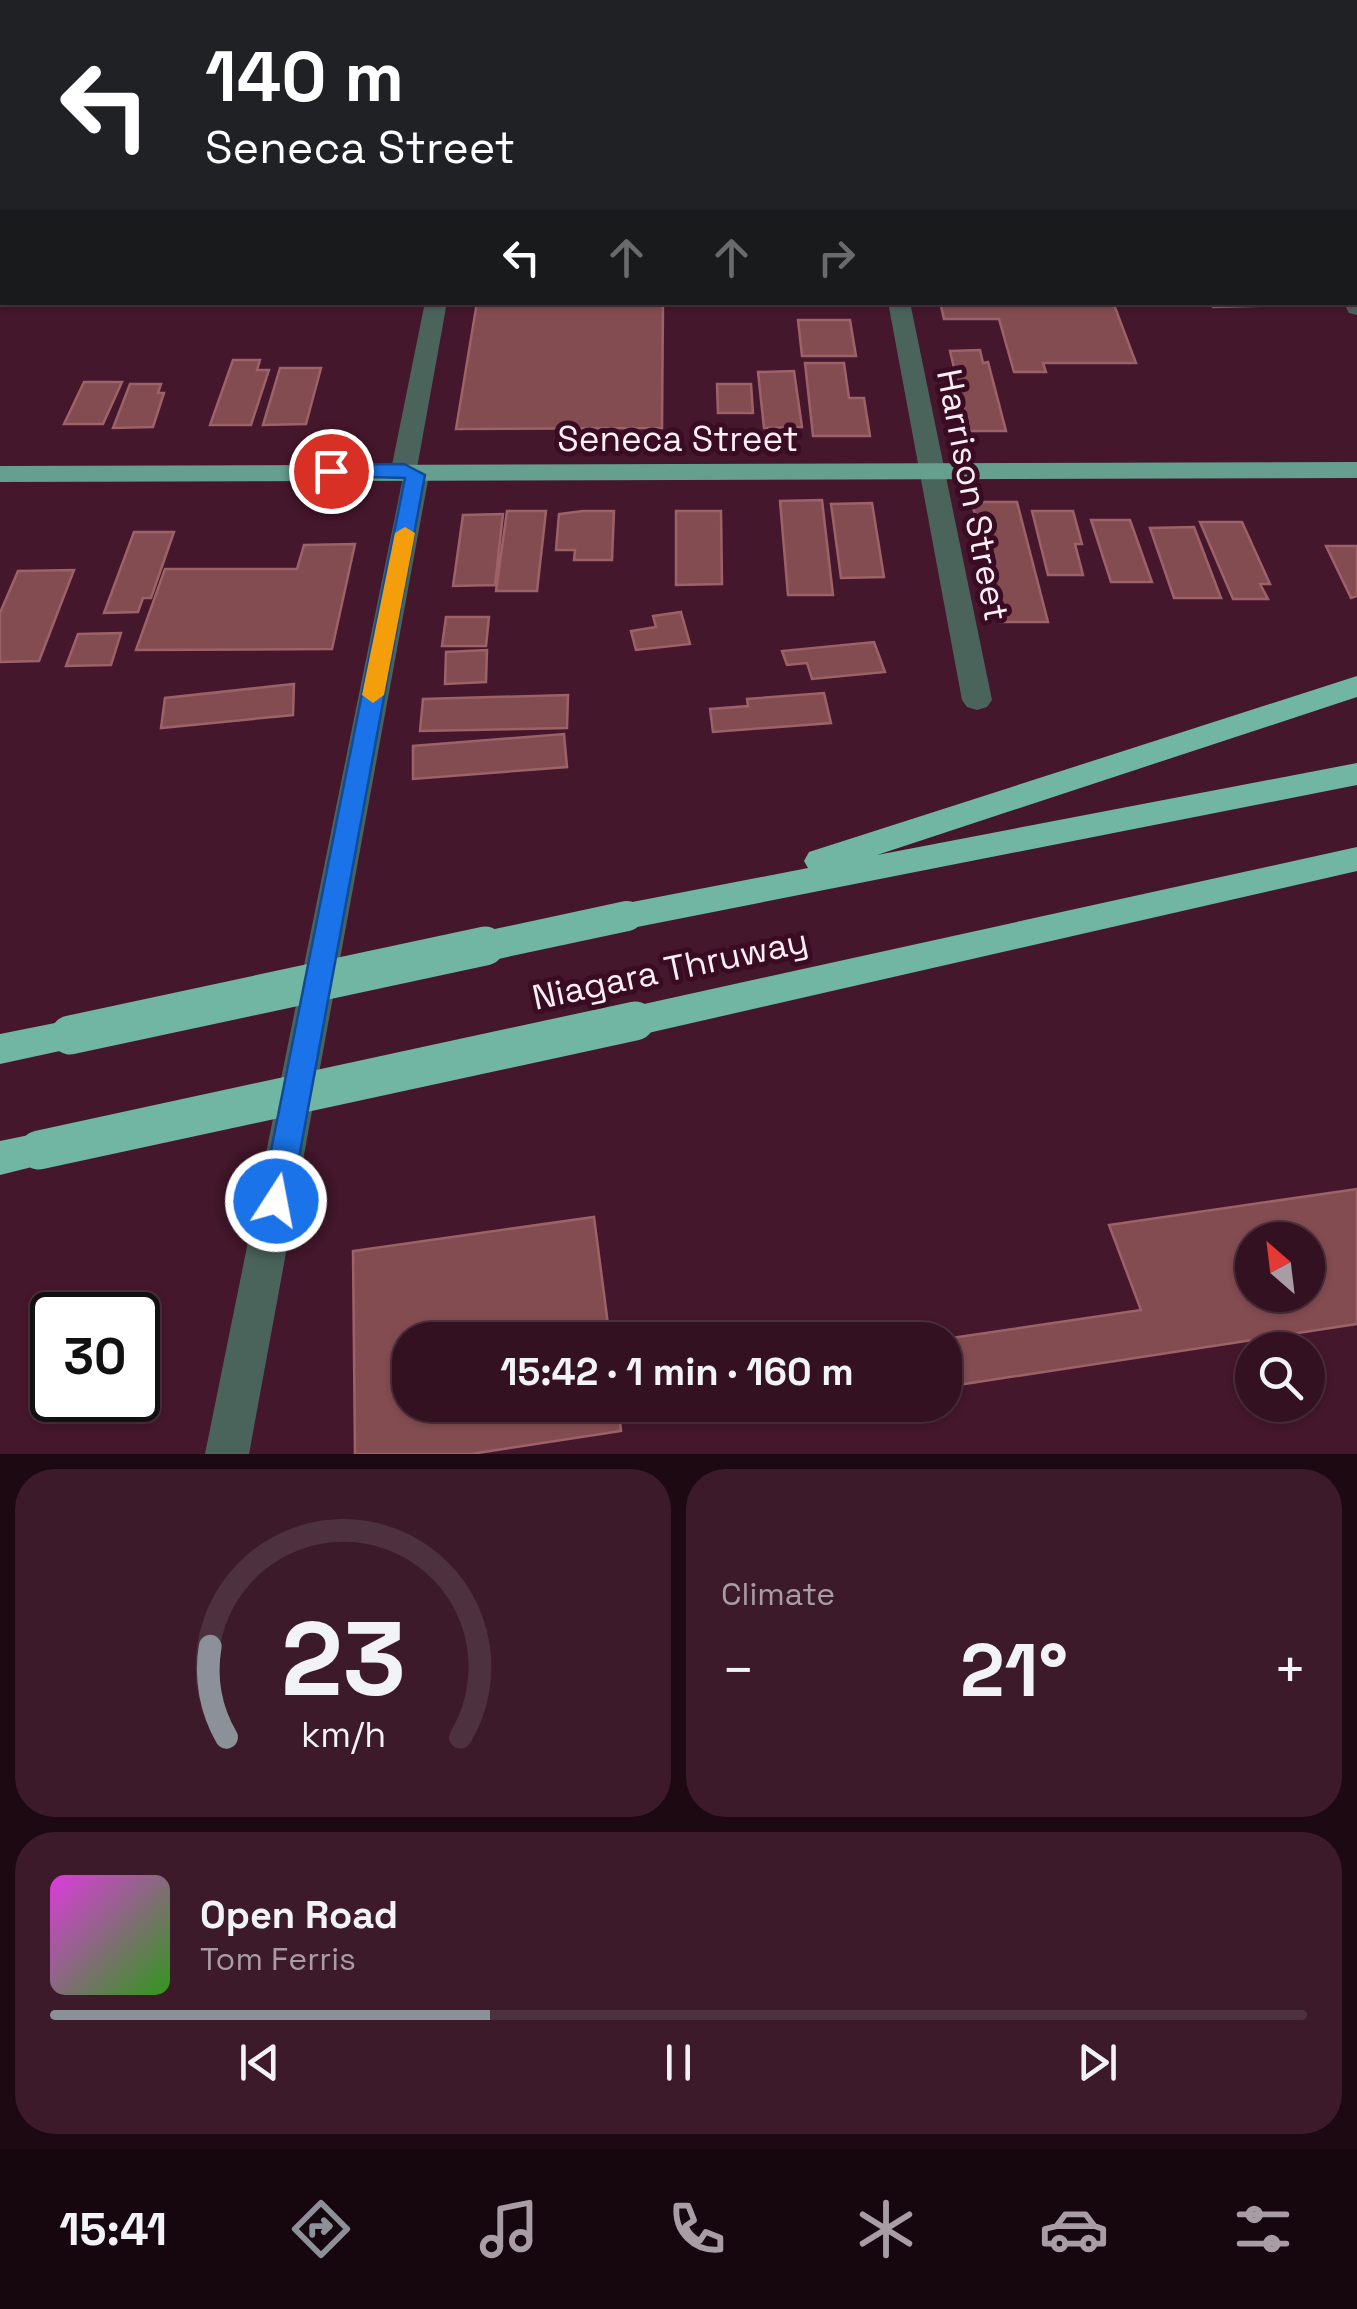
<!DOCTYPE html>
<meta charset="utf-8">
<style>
:root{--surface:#341121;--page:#3c1a2a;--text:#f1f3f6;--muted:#a99da5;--line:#4e313f;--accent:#8c9099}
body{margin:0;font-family:"Space Grotesk",sans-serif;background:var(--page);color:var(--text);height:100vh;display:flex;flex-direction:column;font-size:38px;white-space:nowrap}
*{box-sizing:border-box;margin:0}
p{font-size:32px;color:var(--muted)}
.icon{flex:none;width:55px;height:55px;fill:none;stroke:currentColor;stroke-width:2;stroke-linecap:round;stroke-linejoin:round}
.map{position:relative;height:1454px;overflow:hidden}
.details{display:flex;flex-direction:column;gap:15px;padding:15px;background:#1d0912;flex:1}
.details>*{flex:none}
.hud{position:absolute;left:0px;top:0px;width:1358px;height:305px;box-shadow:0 2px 8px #0004,0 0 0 2px var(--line);background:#202124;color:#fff;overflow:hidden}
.needle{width:65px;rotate:332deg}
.fabs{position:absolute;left:1235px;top:1222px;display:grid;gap:20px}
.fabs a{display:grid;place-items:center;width:90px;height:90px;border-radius:50%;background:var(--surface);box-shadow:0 2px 8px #0004,0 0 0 2px var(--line);font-size:50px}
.speed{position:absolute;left:30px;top:1292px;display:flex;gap:20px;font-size:50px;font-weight:700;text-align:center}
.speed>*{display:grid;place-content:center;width:130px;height:130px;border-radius:50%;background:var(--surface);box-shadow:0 2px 8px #0004,0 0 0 2px var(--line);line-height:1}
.speed .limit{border:5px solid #111;border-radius:15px;background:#fff;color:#111}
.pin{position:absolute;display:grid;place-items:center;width:85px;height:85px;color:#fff;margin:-42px;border:5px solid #fff;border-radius:50%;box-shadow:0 2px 10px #0007}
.me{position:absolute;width:110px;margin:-55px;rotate:11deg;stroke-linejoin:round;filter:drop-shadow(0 0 8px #0008)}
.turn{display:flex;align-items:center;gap:35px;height:210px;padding:0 40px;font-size:45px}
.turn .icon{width:130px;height:130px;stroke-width:2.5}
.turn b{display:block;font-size:70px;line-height:85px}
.lanes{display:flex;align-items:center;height:95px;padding:0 40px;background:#0003;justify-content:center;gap:50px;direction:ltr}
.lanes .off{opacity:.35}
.big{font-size:75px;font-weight:700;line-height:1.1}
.details .tile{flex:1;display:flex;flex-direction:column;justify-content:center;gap:15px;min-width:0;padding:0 35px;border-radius:40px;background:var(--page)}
.details .dial{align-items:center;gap:0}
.dial svg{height:260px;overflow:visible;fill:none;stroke:var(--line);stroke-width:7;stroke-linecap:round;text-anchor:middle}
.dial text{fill:var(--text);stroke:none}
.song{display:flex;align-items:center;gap:30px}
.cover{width:120px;height:120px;border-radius:15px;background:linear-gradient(135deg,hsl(300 70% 55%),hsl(110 70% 35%))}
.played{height:10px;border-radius:5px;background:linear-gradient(90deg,var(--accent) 35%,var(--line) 35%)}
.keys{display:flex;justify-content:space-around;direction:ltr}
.heat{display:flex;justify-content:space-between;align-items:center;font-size:55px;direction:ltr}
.details .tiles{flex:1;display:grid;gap:15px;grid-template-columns:1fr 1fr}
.tile:last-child{grid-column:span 2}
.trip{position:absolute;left:392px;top:1322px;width:570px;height:100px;border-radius:40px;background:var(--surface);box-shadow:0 2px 8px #0004,0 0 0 2px var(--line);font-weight:700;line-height:100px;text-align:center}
.tab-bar{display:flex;height:160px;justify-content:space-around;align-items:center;background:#15070d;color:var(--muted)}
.tab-bar .icon{width:70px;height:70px}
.tab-bar .current{color:var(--accent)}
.tab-bar b{font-size:45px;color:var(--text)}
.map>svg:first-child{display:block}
.building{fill:#834c51;stroke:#9d6268;stroke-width:2.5;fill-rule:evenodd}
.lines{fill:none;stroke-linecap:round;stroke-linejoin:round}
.minor{fill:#4a645c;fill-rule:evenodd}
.major{fill:#669f8e;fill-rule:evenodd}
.highway{fill:#71b6a2;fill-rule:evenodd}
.highway-bridge-far1{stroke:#71b6a2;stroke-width:30}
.highway-bridge{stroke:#71b6a2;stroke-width:39}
.route{fill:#1a73e8;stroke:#114b97;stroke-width:2.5}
.slow{fill:#f59e0b}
.labels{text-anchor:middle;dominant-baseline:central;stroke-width:10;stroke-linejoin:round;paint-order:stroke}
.street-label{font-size:35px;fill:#fceff4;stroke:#390c23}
</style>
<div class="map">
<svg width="1357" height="1454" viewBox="0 0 1357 1454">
<rect width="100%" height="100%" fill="#45172c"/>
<path class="building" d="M477,302H663L662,428L456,429Z
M940,302H1113L1136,363H1043L1046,372H1014L999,319H944Z
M1211,302H1291L1293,305L1213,307Z
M798,320H850L856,356H802Z
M980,350L983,363L988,362L1006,431H969L950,351Z
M233,360H260L257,370H269L251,425H210Z
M805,363H844L849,398H864L870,436H813Z
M280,368H321L306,424L263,425Z
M794,371L802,427L764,428L758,372Z
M84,382H122L103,424H64Z
M130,384H161L158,393H164L153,427L113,428Z
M717,384H751L753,413H718Z
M822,500L833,595H788L780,501Z
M972,502H1017L1048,622H999Z
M872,503L884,577L841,578L831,504Z
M507,511H546L537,591H496Z
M583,511H614L612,560H574L575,550H556L559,514Z
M676,511H721L722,584L676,585Z
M1032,511H1073L1082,544H1075L1083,575H1048Z
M503,514L495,585L453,586L463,515Z
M1091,520H1130L1152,582H1111Z
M1200,522H1242L1270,584H1260L1268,599H1233Z
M1194,527L1221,598H1174L1150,528Z
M134,532H174L151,598H143L138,612L104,613Z
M355,544L332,649L136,650L165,569H297L304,545Z
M1326,546H1357V596L1351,598Z
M74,570L39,661L0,662V613L18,571Z
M681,612L690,644L636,650L631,631L656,627L653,616Z
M446,617H489L486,646H442Z
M121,633L111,665L66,666L78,634Z
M874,642L885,672L812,679L807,663L787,665L782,651Z
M487,650L486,682L445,684L446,652Z
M294,684L293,715L161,728L165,698Z
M824,693L831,723L713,732L710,709L748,706L747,699Z
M568,695L567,728L420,731L423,699Z
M564,734L567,767L413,779V746Z
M1357,1189V1324L945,1387V1340H938L1141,1310L1109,1225ZM1252,1240H1308V1295H1252Z
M594,1217L610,1340H410V1405H618L621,1431L471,1454H355L353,1251Z"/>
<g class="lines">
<path class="minor" d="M484,0H500V2H484Z
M830,0H846L847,2H831Z
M1164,0H1180L1181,2H1165Z
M0,72H2V82H0Z
M1355,296H1357V315L1349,313L1343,302H1355Z
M425,302H447L417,468L429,475L249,1454H205L403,477L391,470Z
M888,302H910L992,700L987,707L977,710L967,707L962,700Z"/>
<path class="major" d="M1357,462V478L0,482V466Z"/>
<path class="highway" d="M1357,676V697L877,855L1357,763V785L627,929L615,925L610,916L615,907L627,903L808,868L804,861L809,852Z
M1357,847V871L635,1036L622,1032L617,1021L622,1010L635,1006Z
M70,1020L83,1024L88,1035L83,1046L0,1064V1034Z
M39,1133L52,1138L58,1150L52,1162L0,1175V1141Z"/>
<path class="highway-bridge-far1" d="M473,949L627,916"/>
<path class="highway-bridge" d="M70,1035L485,946
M39,1150L635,1021"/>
</g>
<path class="route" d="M404,464L425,475L291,1201L286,1211L276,1215L265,1211L261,1201L405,478L331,476L321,471L331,465Z"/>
<path class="slow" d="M405,527L415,533L384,695L373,703L362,695L395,533Z"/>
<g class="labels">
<g class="street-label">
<text x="678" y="439">Seneca Street</text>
<text transform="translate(973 495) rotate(79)">Harrison Street</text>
<text transform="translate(670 969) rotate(-12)">Niagara Thruway</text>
</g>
</g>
</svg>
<div class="fabs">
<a><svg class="needle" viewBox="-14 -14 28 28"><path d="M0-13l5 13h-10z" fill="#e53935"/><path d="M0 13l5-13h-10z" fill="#a99da5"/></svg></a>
<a><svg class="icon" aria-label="search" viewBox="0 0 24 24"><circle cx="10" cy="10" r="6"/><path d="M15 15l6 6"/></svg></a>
</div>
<div class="speed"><div class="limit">30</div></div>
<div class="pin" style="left:331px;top:471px;background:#d93025"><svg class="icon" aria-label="arrive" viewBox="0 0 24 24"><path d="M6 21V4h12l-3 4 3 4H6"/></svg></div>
<svg class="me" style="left:276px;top:1201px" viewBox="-20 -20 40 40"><circle r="17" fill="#1a73e8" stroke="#fff" stroke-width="3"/><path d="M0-11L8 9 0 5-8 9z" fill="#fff"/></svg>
<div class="trip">15:42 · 1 min · 160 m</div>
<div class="hud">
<div class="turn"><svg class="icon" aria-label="left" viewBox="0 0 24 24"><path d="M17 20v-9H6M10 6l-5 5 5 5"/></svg><div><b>140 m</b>Seneca Street</div></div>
<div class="lanes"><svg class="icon" aria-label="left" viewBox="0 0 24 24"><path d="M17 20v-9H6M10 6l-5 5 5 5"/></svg><svg class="icon off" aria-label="ahead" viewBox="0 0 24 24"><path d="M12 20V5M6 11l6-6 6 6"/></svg><svg class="icon off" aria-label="ahead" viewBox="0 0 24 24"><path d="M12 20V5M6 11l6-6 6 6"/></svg><svg class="icon off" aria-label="right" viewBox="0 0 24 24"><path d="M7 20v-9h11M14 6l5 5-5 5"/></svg></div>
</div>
</div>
<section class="details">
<div class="tiles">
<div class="tile dial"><svg viewBox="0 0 100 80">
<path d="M14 69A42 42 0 1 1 86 69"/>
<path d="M14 69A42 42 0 0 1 9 41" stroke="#8c9099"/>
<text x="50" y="56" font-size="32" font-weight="700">23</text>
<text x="50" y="72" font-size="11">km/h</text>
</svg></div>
<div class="tile"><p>Climate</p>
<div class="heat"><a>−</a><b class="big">21°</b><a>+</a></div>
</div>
<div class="tile">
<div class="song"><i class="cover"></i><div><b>Open Road</b><p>Tom Ferris</p></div></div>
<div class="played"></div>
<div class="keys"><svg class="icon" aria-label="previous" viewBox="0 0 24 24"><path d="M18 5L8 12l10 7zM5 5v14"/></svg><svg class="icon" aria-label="pause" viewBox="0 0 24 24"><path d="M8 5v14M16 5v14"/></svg><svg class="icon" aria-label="next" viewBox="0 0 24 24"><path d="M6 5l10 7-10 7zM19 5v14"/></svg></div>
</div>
</div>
</section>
<nav class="tab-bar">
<b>15:41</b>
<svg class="icon current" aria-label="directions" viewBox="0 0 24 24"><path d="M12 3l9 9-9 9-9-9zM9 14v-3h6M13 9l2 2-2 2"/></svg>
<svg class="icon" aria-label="music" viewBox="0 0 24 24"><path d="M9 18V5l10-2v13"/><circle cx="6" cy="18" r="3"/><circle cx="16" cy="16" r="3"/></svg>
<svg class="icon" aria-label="phone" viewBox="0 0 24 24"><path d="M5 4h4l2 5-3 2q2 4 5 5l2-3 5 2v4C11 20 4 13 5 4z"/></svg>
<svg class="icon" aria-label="climate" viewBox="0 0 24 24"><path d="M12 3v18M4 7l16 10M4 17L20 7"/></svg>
<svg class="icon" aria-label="car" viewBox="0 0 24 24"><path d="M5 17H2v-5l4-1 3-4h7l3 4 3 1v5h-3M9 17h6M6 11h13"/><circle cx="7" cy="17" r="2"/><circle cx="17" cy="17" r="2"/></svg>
<svg class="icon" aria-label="filters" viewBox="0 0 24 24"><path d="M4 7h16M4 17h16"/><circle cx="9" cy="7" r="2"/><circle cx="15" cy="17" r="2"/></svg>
</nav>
